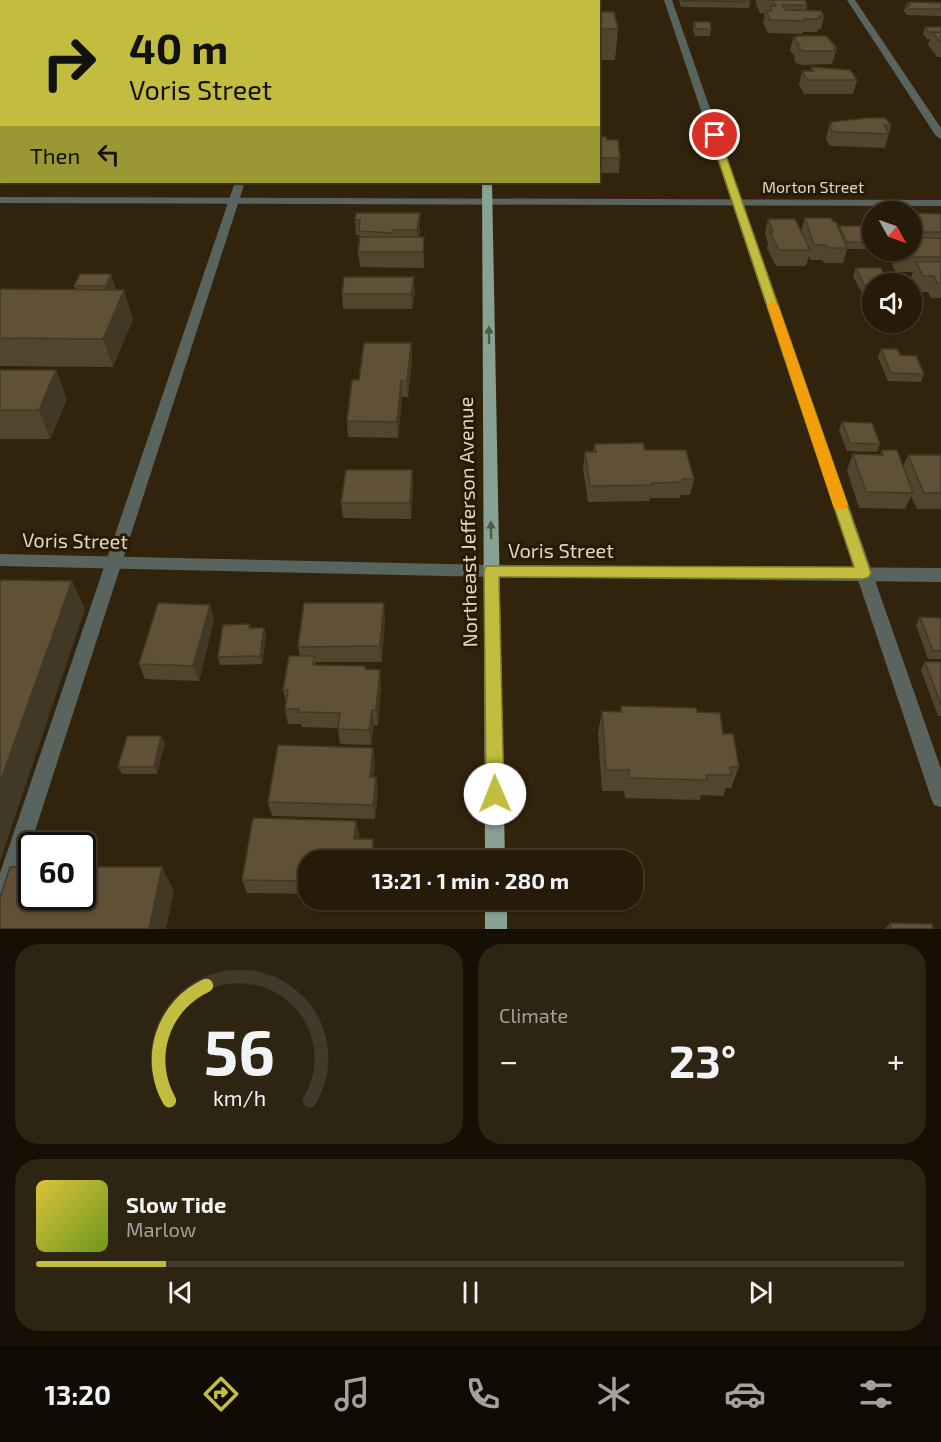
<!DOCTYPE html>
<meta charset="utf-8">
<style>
:root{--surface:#261b09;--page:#2e2412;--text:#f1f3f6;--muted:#a4a19c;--line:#42392a;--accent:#c2bd3f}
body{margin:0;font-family:"Exo 2",sans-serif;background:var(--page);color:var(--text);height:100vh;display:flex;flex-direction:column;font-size:22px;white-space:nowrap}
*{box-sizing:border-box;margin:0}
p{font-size:20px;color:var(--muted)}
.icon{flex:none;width:33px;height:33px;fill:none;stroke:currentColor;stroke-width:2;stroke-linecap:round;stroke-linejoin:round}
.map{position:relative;height:929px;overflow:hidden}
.side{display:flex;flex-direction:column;gap:15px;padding:15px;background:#150f05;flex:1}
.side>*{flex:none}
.hud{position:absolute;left:0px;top:0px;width:600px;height:183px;box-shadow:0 2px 4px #0004,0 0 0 2px var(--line);background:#c2bd3f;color:#111;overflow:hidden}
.needle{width:39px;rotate:130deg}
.fabs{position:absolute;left:862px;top:201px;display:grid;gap:12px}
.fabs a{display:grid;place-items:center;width:60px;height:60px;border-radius:50%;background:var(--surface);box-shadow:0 2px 4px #0004,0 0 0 2px var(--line);font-size:30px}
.speed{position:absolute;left:18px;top:832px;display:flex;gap:12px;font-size:30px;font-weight:700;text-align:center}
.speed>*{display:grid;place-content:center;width:78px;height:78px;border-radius:50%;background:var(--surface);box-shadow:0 2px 4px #0004,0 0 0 2px var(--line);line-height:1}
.speed .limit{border:3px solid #111;border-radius:9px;background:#fff;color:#111}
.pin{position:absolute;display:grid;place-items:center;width:51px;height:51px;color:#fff;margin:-26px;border:3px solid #fff;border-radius:50%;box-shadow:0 2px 6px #0007}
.me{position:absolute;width:66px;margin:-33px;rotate:359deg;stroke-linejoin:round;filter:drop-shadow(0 0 4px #0008)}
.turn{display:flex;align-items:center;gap:21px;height:126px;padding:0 30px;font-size:27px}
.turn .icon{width:78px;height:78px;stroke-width:2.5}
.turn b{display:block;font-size:42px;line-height:51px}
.then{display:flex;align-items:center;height:57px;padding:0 30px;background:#0003;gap:12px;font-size:22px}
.big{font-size:45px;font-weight:700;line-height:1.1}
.side .widget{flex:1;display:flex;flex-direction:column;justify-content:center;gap:9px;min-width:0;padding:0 21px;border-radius:24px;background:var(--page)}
.side .dial{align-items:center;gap:0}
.dial svg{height:156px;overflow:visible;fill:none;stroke:var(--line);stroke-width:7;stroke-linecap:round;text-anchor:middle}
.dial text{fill:var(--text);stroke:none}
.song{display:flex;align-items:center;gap:18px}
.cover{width:72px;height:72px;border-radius:9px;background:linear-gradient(135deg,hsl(50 70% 55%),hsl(80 70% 35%))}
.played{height:6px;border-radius:3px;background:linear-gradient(90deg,var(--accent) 15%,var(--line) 15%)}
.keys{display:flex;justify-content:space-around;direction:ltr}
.heat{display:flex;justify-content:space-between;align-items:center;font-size:33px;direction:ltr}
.side .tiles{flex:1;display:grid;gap:15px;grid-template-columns:1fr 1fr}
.widget:last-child{grid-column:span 2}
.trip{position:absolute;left:298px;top:850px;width:345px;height:60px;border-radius:24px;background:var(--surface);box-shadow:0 2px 4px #0004,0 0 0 2px var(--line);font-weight:700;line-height:60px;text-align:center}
.tabs{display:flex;height:96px;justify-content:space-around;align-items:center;background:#0f0b04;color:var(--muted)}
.tabs .icon{width:42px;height:42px}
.tabs .on{color:var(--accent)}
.tabs b{font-size:27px;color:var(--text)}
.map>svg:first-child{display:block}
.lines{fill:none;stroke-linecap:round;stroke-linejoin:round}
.service{fill:#58645d;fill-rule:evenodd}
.minor{fill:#58645d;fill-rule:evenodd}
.primary{fill:#87a293;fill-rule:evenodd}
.wall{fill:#52452e}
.shaded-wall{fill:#423826}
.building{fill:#5f5036;stroke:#423826;stroke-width:1.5}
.oneway{fill:#535844}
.route{fill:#c2bd3f;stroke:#7e7b29;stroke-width:1.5}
.slow{fill:#f59e0b}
.labels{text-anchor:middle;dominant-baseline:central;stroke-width:6;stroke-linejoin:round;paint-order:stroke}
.far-street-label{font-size:16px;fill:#dfd7c8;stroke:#281b03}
.street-label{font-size:20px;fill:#dfd7c8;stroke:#281b03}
</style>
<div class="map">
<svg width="941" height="929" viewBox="0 0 941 929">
<rect width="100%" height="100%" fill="#32240c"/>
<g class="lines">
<path class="service" d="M295,0H303L294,2Z
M664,0H672L941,769V807L934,805L931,798Z
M235,182H245L11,905L8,913L0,916V873Z"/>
<path class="minor" d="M847,0H855L941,128V139L936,136Z
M0,197L941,200V206L0,203Z
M0,554L491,565L941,568V582L491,577L0,566Z"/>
<path class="primary" d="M109,0H117L108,2Z
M479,0H487V2H479Z
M0,165H2L0,173Z
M482,182H492L505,861H485Z
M485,900H507V929H485Z"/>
</g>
<path class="wall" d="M679,0H749L750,2L749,8L681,7Z
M756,0H805L807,5L806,11L824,16L821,29H818L817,32H803L802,34L768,33L763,23L765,13H760L756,4Z
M908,2L941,3V16L907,15L904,11L906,5H907Z
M0,6H2V45H0Z
M598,12L618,29L615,60H598Z
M694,22L711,29L710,36H695L693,29Z
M925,27H941V57H937L928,45L930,39H927L923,34Z
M795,36L837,48L832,64L801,65L796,63L794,59L795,56L790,51L793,38H795Z
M811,67L857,80L853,94H804L799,85L802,71H811Z
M830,122L891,125L885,148L834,146L829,145L826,139Z
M598,137L607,140L620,158L619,173H598Z
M356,213L420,228L419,237L424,253V268L360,267L358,252L360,242L359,235H356L355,220Z
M912,213L941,214V298H931L928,292H918L911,277L913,272H896L889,258L892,250H912Z
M805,218L833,222L839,228V226L873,236V249H847L843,263H824L822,260H810L809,256L806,266H776L767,248L768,243L765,234L768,219L801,231Z
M856,268L873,284V293H862L853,276Z
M111,274L116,290L133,319L113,367L0,366V289L76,290L74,286Z
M415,292L412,309H343L342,294Z
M411,343L412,359L408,397H402L398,438L348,437L347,421L359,380Z
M881,349L900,355L924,374L921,382L888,381L878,357Z
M0,370L67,399L50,439H0Z
M842,422L880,444L877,452L847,451L839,430Z
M594,444L645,450L694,479L690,495H681L680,498H650V501L588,502L583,468L585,452H593Z
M882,450L903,467L908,455H941V509H917L911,496L905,509L859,508L847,470L853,454L880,455Z
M412,470L413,486L411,519L343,518L341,503Z
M210,605L214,620L199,681L145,679L139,664Z
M920,617L941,618V659H928L916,625Z
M385,618L382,662H315L316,666L380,670L381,685L378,725H374L371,745L340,744L338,728L302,727L301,724H288L285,709L286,702L283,690L300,656L298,647Z
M251,628H264L266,636L262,664L220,665L218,657Z
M925,662H941V716H938L921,670Z
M621,706L697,712L723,734L739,767L731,788H726L723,796L701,795L700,800L625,798L624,791H602L598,733L602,711L620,712Z
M165,743L157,774H122L118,767Z
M375,762L373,777L378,791L375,819L272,816L268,802Z
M356,821L359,835L358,839H373L375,853L374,861H309V894L247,893L242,880Z
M890,923L933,929H885Z"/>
<path class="shaded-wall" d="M60,0H67L68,2H59Z
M2,77V114L0,116V79Z
M420,213V228L418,245L417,230Z
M424,237V268L423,252Z
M111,274L118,297L112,309L106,286Z
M414,277L415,292L412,309L411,294Z
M124,290L133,319L113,367L103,339Z
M411,343L412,359L408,397L407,381Z
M56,370L67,399L50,439L39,410Z
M401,381L402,397L398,438L397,422Z
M412,470L413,486L411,519L410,503Z
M72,581L85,609L0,861V782Z
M384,603L385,618L382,662L380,646Z
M210,605L214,620L199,681L193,666Z
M264,628L266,636L262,664L260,656Z
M380,670L381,685L378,725L376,710Z
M372,710L374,725L371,745L369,730Z
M161,736L165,743L157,774L154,767Z
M373,748L375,762L372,791L370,777Z
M376,777L378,791L375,819L373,805Z
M356,821L359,835L356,853L354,839Z
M373,839L375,853L374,861H371Z
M162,867L174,891L166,929H149Z"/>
<path class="building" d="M7,0H60L59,2H5Z
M130,0H216L215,2H129Z
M308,0H323V2H307Z
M327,0H342V2H326Z
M410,0H435L436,2H391L410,1Z
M546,0H586V2H546Z
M682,0H749L750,2L682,1Z
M763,0H805L807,5H782L785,10L821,11L824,16H819L820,19H804L805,21L770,20L766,11H772L770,6H776L772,0Z
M908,2L941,3V9H909L906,5H910Z
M0,6H2V21H0Z
M598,12H614L618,29H598Z
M694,22H710L711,29H696Z
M925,27H941V32L929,33Z
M932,32H941V43Z
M795,36H826L837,48H834L836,51H804L799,49L797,45H800L793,38H796Z
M0,66H2V77L0,79Z
M811,67L850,70L857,80H807L802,71H814Z
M867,118H885L891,125H884L889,134L838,132L832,131L829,125H832L830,122Z
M598,137H606L607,140H618L620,158H598Z
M356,213H420L417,230H393V233L359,231L360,220H355Z
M912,213L941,214V232H912Z
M805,218H831L833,222H836L847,248H828L827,245H814Z
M768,219H795L810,250H779L770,232H773Z
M839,226H868L873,236V242H847Z
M360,237H424L423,252H358Z
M912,238H941V257H901L898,250H912V243H915Z
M916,262H941V283H937L934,276H923Z
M856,268H881L888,284H873V285H864Z
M80,274H111L106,286H74Z
M344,277H414L411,294H342Z
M0,289L124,290L103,339L0,338Z
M364,343H411L407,381H401L397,422L347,421L352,380H359Z
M881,349H897L900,355L916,356L924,374L891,373Z
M0,370H56L39,410H0Z
M842,422L872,423L880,444L850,443Z
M643,443L645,450H686L694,479H682L683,482L652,483L653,485L590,486L585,452H596L594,444Z
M882,450H897L913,493L866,492L853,454L883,455Z
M908,455H941V493H924Z
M346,470H412L410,503H341Z
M0,580L72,581L0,782Z
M158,603L210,605L193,666L139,664Z
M304,603H384L380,646L298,647Z
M920,617L941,618V651H933Z
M250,624L249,628H264L260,656L218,657L223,625Z
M289,656H314L313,665L365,666V669L380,670L376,710H372L369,730L338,729L340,713L298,712L299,709H285L288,690H283Z
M925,662H941V705Z
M621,706L696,708L697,712L720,713L723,734H733L739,767H730L731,775H706L707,780L629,778V770H606L602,711L622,712Z
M127,736H161L154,767H118Z
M278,745L373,748L370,777H376L373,805L268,802Z
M253,818L356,821L354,839H373L371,861H309V881L242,880Z
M10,867H32V897H82V867H162L149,929H0V898Z
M890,923L932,924L933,929H891Z"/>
<defs><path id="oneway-solid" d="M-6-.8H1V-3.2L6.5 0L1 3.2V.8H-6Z" transform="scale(1.5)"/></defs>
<g class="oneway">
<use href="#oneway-solid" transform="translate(489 335) rotate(-91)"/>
<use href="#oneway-solid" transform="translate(491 530) rotate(-91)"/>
</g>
<path class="route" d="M715,132L719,135L871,573L869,577L864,579L499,577L504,794L501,800L495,802L488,800L486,794L484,571L486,566L854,567L710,135Z"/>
<path class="slow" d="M773,301L778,305L848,505L845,509H835L833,505L767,305Z"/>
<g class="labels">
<g class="far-street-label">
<text x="813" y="186">Morton Street</text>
</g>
<g class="street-label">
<text transform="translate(467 522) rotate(-91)">Northeast Jefferson Avenue</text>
<text transform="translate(75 540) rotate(1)">Voris Street</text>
<text x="561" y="550">Voris Street</text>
</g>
</g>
</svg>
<div class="fabs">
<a><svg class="needle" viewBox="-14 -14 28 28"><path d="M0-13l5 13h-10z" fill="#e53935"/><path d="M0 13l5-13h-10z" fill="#a4a19c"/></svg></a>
<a><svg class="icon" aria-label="sound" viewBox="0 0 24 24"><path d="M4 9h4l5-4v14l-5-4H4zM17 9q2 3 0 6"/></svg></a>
</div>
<div class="speed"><div class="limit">60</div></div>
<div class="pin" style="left:715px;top:135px;background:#d93025"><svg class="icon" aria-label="arrive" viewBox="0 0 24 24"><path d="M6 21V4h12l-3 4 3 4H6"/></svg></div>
<svg class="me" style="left:495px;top:794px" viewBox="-20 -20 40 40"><circle r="19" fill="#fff"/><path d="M0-13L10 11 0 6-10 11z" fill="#c2bd3f"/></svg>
<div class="trip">13:21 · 1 min · 280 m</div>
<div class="hud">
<div class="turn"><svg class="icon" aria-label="right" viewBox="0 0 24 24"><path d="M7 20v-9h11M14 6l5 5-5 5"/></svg><div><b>40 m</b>Voris Street</div></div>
<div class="then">Then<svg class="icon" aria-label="left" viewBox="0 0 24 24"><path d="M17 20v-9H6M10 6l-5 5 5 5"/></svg></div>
</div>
</div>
<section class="side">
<div class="tiles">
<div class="widget dial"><svg viewBox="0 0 100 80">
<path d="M14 69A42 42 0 1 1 86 69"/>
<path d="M14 69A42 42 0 0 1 33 10" stroke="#c2bd3f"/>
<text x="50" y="56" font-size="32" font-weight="700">56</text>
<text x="50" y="72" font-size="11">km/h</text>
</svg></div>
<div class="widget"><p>Climate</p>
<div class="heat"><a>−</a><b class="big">23°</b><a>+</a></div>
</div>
<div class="widget">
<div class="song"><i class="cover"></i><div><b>Slow Tide</b><p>Marlow</p></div></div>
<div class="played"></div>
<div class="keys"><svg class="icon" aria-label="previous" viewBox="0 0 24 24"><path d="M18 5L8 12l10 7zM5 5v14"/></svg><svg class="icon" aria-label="pause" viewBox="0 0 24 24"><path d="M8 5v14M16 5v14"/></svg><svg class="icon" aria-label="next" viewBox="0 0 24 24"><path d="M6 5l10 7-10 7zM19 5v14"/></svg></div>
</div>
</div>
</section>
<nav class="tabs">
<b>13:20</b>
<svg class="icon on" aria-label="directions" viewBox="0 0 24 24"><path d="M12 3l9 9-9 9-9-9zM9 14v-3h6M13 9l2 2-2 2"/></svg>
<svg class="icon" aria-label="music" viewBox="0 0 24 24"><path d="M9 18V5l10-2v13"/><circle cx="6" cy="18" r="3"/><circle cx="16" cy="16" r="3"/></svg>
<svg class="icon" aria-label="phone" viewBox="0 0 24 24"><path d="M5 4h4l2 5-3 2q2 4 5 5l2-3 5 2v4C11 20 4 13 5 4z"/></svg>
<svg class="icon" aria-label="climate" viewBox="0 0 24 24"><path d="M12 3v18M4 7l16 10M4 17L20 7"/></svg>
<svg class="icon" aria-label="car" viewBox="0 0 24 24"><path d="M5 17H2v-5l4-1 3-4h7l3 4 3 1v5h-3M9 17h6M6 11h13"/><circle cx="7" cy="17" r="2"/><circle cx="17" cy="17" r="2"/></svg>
<svg class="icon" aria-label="filters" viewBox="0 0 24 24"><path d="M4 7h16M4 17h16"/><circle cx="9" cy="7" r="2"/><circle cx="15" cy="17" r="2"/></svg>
</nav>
